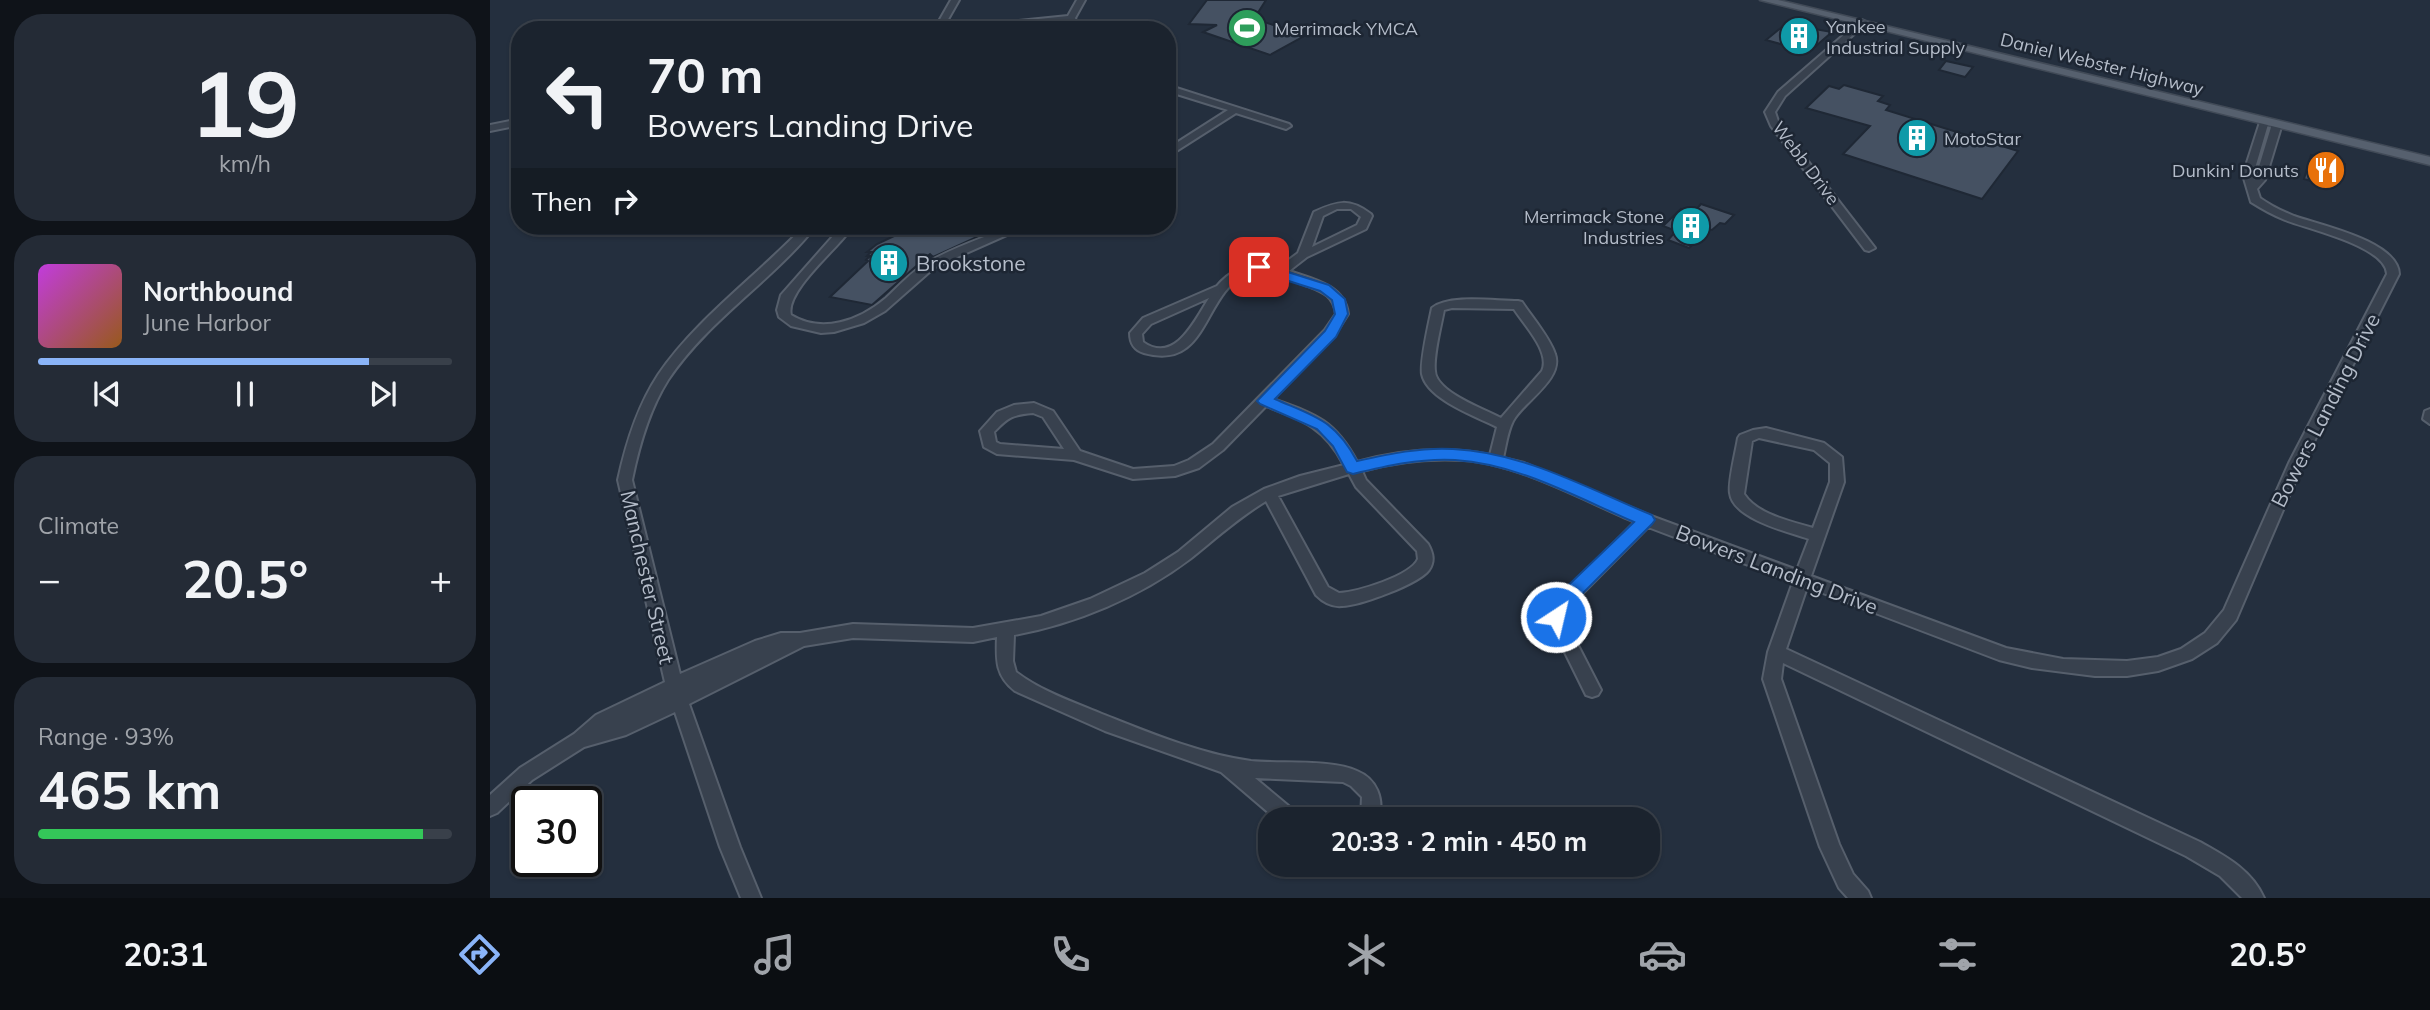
<!DOCTYPE html>
<meta charset="utf-8">
<style>
:root{--surface:#1b232e;--page:#242b36;--text:#f1f3f6;--muted:#a0a4aa;--line:#39404a;--accent:#8ab4f8}
body{margin:0;font-family:Mulish,sans-serif;background:var(--page);color:var(--text);height:100vh;display:flex;flex-direction:column;font-size:26px;white-space:nowrap}
*{box-sizing:border-box;margin:0}
p{font-size:23px;color:var(--muted)}
.icon{flex:none;width:38px;height:38px;fill:none;stroke:currentColor;stroke-width:2;stroke-linecap:round;stroke-linejoin:round}
.map{position:relative;flex:1;overflow:hidden}
.side{display:flex;flex-direction:column;gap:14px;padding:14px;background:#0f1319;width:490px}
.side>*{flex:none}
.banner{position:absolute;left:21px;top:21px;width:665px;height:214px;border-radius:28px;box-shadow:0 2px 5px #0004,0 0 0 2px var(--line);background:#1b232e;color:var(--text);overflow:hidden}
.speed{position:absolute;left:21px;top:786px;display:flex;gap:14px;font-size:35px;font-weight:700;text-align:center}
.speed>*{display:grid;place-content:center;width:91px;height:91px;border-radius:50%;background:var(--surface);box-shadow:0 2px 5px #0004,0 0 0 2px var(--line);line-height:1}
.speed .limit{border:4px solid #111;border-radius:10px;background:#fff;color:#111}
.pin{position:absolute;display:grid;place-items:center;width:60px;height:60px;color:#fff;margin:-30px;border-radius:14px;box-shadow:0 4px 10px #0006}
.me{position:absolute;width:77px;margin:-38px;rotate:35deg;stroke-linejoin:round;filter:drop-shadow(0 0 5px #0008)}
.turn{display:flex;align-items:center;gap:24px;height:147px;padding:0 21px;font-size:32px}
.turn .icon{width:91px;height:91px;stroke-width:2.5}
.turn b{display:block;font-size:49px;line-height:60px}
.then{display:flex;align-items:center;height:66px;padding:0 21px;background:#0003;gap:14px;font-size:26px}
.big{font-size:52px;font-weight:700;line-height:1.1}
.side .tile{flex:1;display:flex;flex-direction:column;justify-content:center;gap:10px;min-width:0;padding:0 24px;border-radius:28px;background:var(--page)}
.side .dial{align-items:center;gap:0}
.dial b{font-size:91px;line-height:1}
.song{display:flex;align-items:center;gap:21px}
.cover{width:84px;height:84px;border-radius:10px;background:linear-gradient(135deg,hsl(290 70% 55%),hsl(30 70% 35%))}
.played{height:7px;border-radius:4px;background:linear-gradient(90deg,var(--accent) 80%,var(--line) 80%)}
.keys{display:flex;justify-content:space-around;direction:ltr}
.heat{display:flex;justify-content:space-between;align-items:center;font-size:38px;direction:ltr}
.charge{height:10px;border-radius:5px;background:linear-gradient(90deg,#34c759 93%,var(--line) 0)}
.trip{position:absolute;left:768px;top:807px;width:402px;height:70px;border-radius:28px;background:var(--surface);box-shadow:0 2px 5px #0004,0 0 0 2px var(--line);font-weight:700;line-height:70px;text-align:center}
.tabs{display:flex;height:112px;justify-content:space-around;align-items:center;background:#0b0e12;color:var(--muted)}
.tabs .icon{width:49px;height:49px}
.tabs .active{color:var(--accent)}
.tabs b{font-size:32px;color:var(--text)}
main{display:flex;flex:1;min-height:0}
.map>svg:first-child{display:block}
.building{fill:#455162;stroke:#1f2835;stroke-width:2}
.lines{fill:none;stroke-linecap:round;stroke-linejoin:round}
.minor-casing{stroke:#565f6c;stroke-width:4}
.major-casing{stroke:#414a57;stroke-width:3}
.minor{fill:#38414e;fill-rule:evenodd}
.major{fill:#56606e;fill-rule:evenodd}
.route{fill:#1a73e8;stroke:#114b97;stroke-width:2}
.labels{text-anchor:middle;dominant-baseline:central;stroke-width:5;stroke-linejoin:round;paint-order:stroke}
.far-poi-label{font-size:18px;fill:#b4bcc9;stroke:#1d2633;text-anchor:start}
.far-street-label{font-size:18px;fill:#b4bcc9;stroke:#1d2633}
.poi-label{font-size:21px;fill:#b4bcc9;stroke:#1d2633;text-anchor:start}
.street-label{font-size:21px;fill:#b4bcc9;stroke:#1d2633}
</style>
<main>
<section class="side">
<div class="tile dial"><b>19</b><p>km/h</p></div>
<div class="tile">
<div class="song"><i class="cover"></i><div><b>Northbound</b><p>June Harbor</p></div></div>
<div class="played"></div>
<div class="keys"><svg class="icon" aria-label="previous" viewBox="0 0 24 24"><path d="M18 5L8 12l10 7zM5 5v14"/></svg><svg class="icon" aria-label="pause" viewBox="0 0 24 24"><path d="M8 5v14M16 5v14"/></svg><svg class="icon" aria-label="next" viewBox="0 0 24 24"><path d="M6 5l10 7-10 7zM19 5v14"/></svg></div>
</div>
<div class="tile"><p>Climate</p>
<div class="heat"><a>−</a><b class="big">20.5°</b><a>+</a></div>
</div>
<div class="tile"><p>Range · 93%</p><b class="big">465 km</b><div class="charge"></div></div>
</section>
<div class="map">
<svg width="1940" height="898" viewBox="0 0 1940 898">
<rect width="100%" height="100%" fill="#242f3e"/>
<path class="building" d="M717,0H776L764,19L816,35L780,55L713,32L727,25L699,24Z
M1298,22L1319,28L1342,32L1319,52L1276,40Z
M1456,61L1483,67L1475,77L1449,70Z
M1354,85L1393,96L1388,101L1400,105L1396,110L1528,151L1492,199L1353,154L1380,126L1316,108L1339,86L1349,89Z
M1821,155L1855,164L1853,179L1845,177L1844,183L1836,181L1835,185L1814,179Z
M1211,204L1244,215L1235,224L1230,223L1222,230L1218,229L1199,248L1178,240L1186,231L1173,226L1191,209L1203,213Z
M444,226H511L443,257L440,254L382,305L340,297L378,261L376,260L380,256H377L381,252H377L387,244L404,236L421,235Z"/>
<g class="lines">
<g class="minor-casing">
<path id="minor" d="M461,0H469L452,30H444Z
M587,0H595L585,18L590,30H582L578,21L496,30H466L470,27L578,16Z
M1371,20L1374,21V25L1295,96L1285,112L1289,124L1385,248L1379,251L1375,250L1281,126L1275,112L1288,92Z
M677,85L799,124L801,126L796,129L746,113L677,157V149L738,110L677,91Z
M30,119V125L0,131V125Z
M1771,119L1779,121L1763,175L1765,180L1782,124L1787,121L1792,124L1775,180L1767,189L1770,198C1781,206 1792,211 1804,216C1829,225 1908,241 1909,274L1813,463L1746,620L1727,643L1702,659L1668,671L1637,676H1605L1542,668L1509,660L1317,587L1296,649L1710,842C1735,856 1762,870 1774,898H1752L1730,876L1696,856L1293,663L1291,679L1349,844L1363,874L1378,891L1381,898H1358L1349,888L1330,847L1273,679L1278,652L1303,582L1158,527L1075,611L1077,624L1111,690L1108,695L1102,697L1096,695L1061,624L1059,609L1145,522C1095,501 1027,463 973,460C940,458 904,462 872,471L876,480L938,544C943,553 945,561 939,570C929,584 869,606 852,606C842,607 833,602 826,595L776,501C748,518 725,539 700,559C650,597 585,624 524,635L523,661L526,672C551,691 583,702 612,714C660,733 710,754 761,761C791,764 840,759 867,771C887,779 894,799 889,819H871L872,797L861,786L853,782L765,778L807,813L809,819H786L731,772L615,731L525,691C506,676 506,661 507,637L483,642L363,638L314,646L199,704L250,847L271,898H251L230,847L185,712L136,735L94,747L42,780L7,813L0,816V795L30,768L84,734L106,715L175,682L128,480C136,443 147,407 168,375C207,318 267,276 314,226H326C281,282 218,320 178,380C159,410 149,446 142,480L190,674L265,641L291,633H310L363,624L483,628L551,616L600,599L655,573L688,552L742,507L774,489L810,476L854,465C835,428 813,420 776,406L733,450L709,468L685,476L643,479L584,460L507,454L494,447L490,431L507,412L524,405L544,403L563,411L590,451L643,469L684,466L699,460L723,444L835,330L846,314C844,296 833,292 818,286C800,280 775,265 756,274C712,295 719,371 654,353C644,350 640,343 640,333L653,318L727,286C743,267 764,261 788,268L808,253L824,212C848,201 859,198 881,214L882,216L876,229L817,257L799,271C822,279 855,285 858,314L844,336L783,399C825,414 845,420 867,462C910,450 956,446 1000,455L1007,427C985,416 937,399 932,374C930,361 939,323 942,308C959,294 1005,301 1028,301L1032,302C1042,317 1060,338 1065,354C1074,379 1034,401 1023,421C1017,433 1016,446 1013,458L1034,463L1161,516L1307,570L1319,539C1298,532 1243,519 1240,493C1238,482 1246,451 1248,438L1250,435L1263,430L1276,428L1334,443L1352,457L1354,482L1321,576L1516,648L1573,659L1637,661L1668,657L1691,649L1715,633L1734,610L1799,463L1897,274C1896,246 1818,229 1795,220C1783,215 1772,209 1761,202L1753,175ZM847,209H861L871,217L867,225L822,247L833,216ZM719,298C705,320 685,365 653,342L652,334L661,324ZM962,308L1024,309C1034,325 1061,352 1052,371L1011,418C994,409 946,392 945,371C943,356 951,326 954,310ZM543,413L553,417L574,449L510,444L506,442L504,432C518,417 522,415 543,413ZM1269,438L1324,450L1340,463V482L1323,528C1300,521 1268,515 1254,494L1262,441ZM859,474L866,487L927,551L928,559C921,576 867,592 849,593L838,587L788,496Z
M342,226H352L356,235C342,253 295,293 301,315C332,334 369,321 396,298C409,286 421,272 437,263C463,247 494,238 522,226H537L445,267L395,311L374,323L344,332L331,333L301,326L289,317L287,310L291,295L344,235Z
M1940,409V424L1933,419L1935,411Z"/>
</g>
<g class="major-casing">
<path id="major" d="M1270,0H1288L1940,157V165Z"/>
</g>
<use href="#minor" class="minor"/>
<use href="#major" class="major"/>
</g>
<path class="route" d="M769,263L839,285L855,299L858,314L846,337L785,399C826,417 845,420 867,461C899,454 931,447 963,449C1033,452 1099,489 1162,515L1165,520L1162,524L1079,607L1072,622L1066,624L1059,622L1057,617L1065,598L1144,522C1086,497 1028,464 965,460C930,458 896,466 863,474L857,472L843,446L827,429L770,404L767,401L835,331L845,314L842,300L830,291L764,270V264Z"/>
<defs>
<g id="stadium-disc" transform="scale(2.0125)"><circle r="9.5" fill="#2e9e5b" stroke="#1d2633"/><path d="M0-5a6.5 5 0 1 0 0 10a6.5 5 0 1 0 0-10ZM-3.5-1.8h7v3.6h-7Z" fill="#fff"/></g>
<g id="building-disc" transform="scale(2.0125)"><circle r="9.5" fill="#0f9aa8" stroke="#1d2633"/><path d="M-4-6H4V6H1V3H-1V6H-4ZM-2.5-4.3h1.7v1.8h-1.7ZM.8-4.3h1.7v1.8H.8ZM-2.5-1h1.7V.8h-1.7ZM.8-1h1.7V.8H.8Z" fill="#fff"/></g>
<g id="restaurant-disc" transform="scale(2.0125)"><circle r="9.5" fill="#e8710a" stroke="#1d2633"/><path d="M-5-6h1v4h1v-4h1v4h1v-4h1v5L-1.5 .5V6h-2V.5L-5-1ZM5-6V6H3V1.5H1.5Q1.5-4 5-6Z" fill="#fff"/></g>
</defs>
<g fill-rule="evenodd">
<use href="#stadium-disc" x="757" y="28"/>
<use href="#building-disc" x="1309" y="36"/>
<use href="#building-disc" x="1427" y="138"/>
<use href="#restaurant-disc" x="1836" y="170"/>
<use href="#building-disc" x="1201" y="226"/>
<use href="#building-disc" x="399" y="263"/>
</g>
<g class="labels">
<g class="far-poi-label">
<text x="1336" y="26">Yankee<tspan x="1336" dy="21">Industrial Supply</tspan></text>
<text x="784" y="28">Merrimack YMCA</text>
<text x="1454" y="138">MotoStar</text>
<text x="1809" y="170" text-anchor="end">Dunkin' Donuts</text>
<text x="1174" y="216" text-anchor="end">Merrimack Stone<tspan x="1174" dy="21">Industries</tspan></text>
</g>
<g class="far-street-label">
<text transform="translate(1612 64) rotate(14)">Daniel Webster Highway</text>
<text transform="translate(1316 163) rotate(53)">Webb Drive</text>
</g>
<g class="poi-label">
<text x="426" y="263">Brookstone</text>
</g>
<g class="street-label">
<text transform="translate(1835 410) rotate(-63)">Bowers Landing Drive</text>
<text transform="translate(1287 569) rotate(21)">Bowers Landing Drive</text>
<text transform="translate(158 577) rotate(77)">Manchester Street</text>
</g>
</g>
</svg>
<div class="speed"><div class="limit">30</div></div>
<div class="pin" style="left:769px;top:267px;background:#d93025"><svg class="icon" aria-label="arrive" viewBox="0 0 24 24"><path d="M6 21V4h12l-3 4 3 4H6"/></svg></div>
<svg class="me" style="left:1066px;top:617px" viewBox="-20 -20 40 40"><circle r="17" fill="#1a73e8" stroke="#fff" stroke-width="3"/><path d="M0-11L8 9 0 5-8 9z" fill="#fff"/></svg>
<div class="trip">20:33 · 2 min · 450 m</div>
<div class="banner">
<div class="turn"><svg class="icon" aria-label="left" viewBox="0 0 24 24"><path d="M17 20v-9H6M10 6l-5 5 5 5"/></svg><div><b>70 m</b>Bowers Landing Drive</div></div>
<div class="then">Then<svg class="icon" aria-label="right" viewBox="0 0 24 24"><path d="M7 20v-9h11M14 6l5 5-5 5"/></svg></div>
</div>
</div>
</main>
<nav class="tabs">
<b>20:31</b>
<svg class="icon active" aria-label="directions" viewBox="0 0 24 24"><path d="M12 3l9 9-9 9-9-9zM9 14v-3h6M13 9l2 2-2 2"/></svg>
<svg class="icon" aria-label="music" viewBox="0 0 24 24"><path d="M9 18V5l10-2v13"/><circle cx="6" cy="18" r="3"/><circle cx="16" cy="16" r="3"/></svg>
<svg class="icon" aria-label="phone" viewBox="0 0 24 24"><path d="M5 4h4l2 5-3 2q2 4 5 5l2-3 5 2v4C11 20 4 13 5 4z"/></svg>
<svg class="icon" aria-label="climate" viewBox="0 0 24 24"><path d="M12 3v18M4 7l16 10M4 17L20 7"/></svg>
<svg class="icon" aria-label="car" viewBox="0 0 24 24"><path d="M5 17H2v-5l4-1 3-4h7l3 4 3 1v5h-3M9 17h6M6 11h13"/><circle cx="7" cy="17" r="2"/><circle cx="17" cy="17" r="2"/></svg>
<svg class="icon" aria-label="filters" viewBox="0 0 24 24"><path d="M4 7h16M4 17h16"/><circle cx="9" cy="7" r="2"/><circle cx="15" cy="17" r="2"/></svg>
<b>20.5°</b>
</nav>
